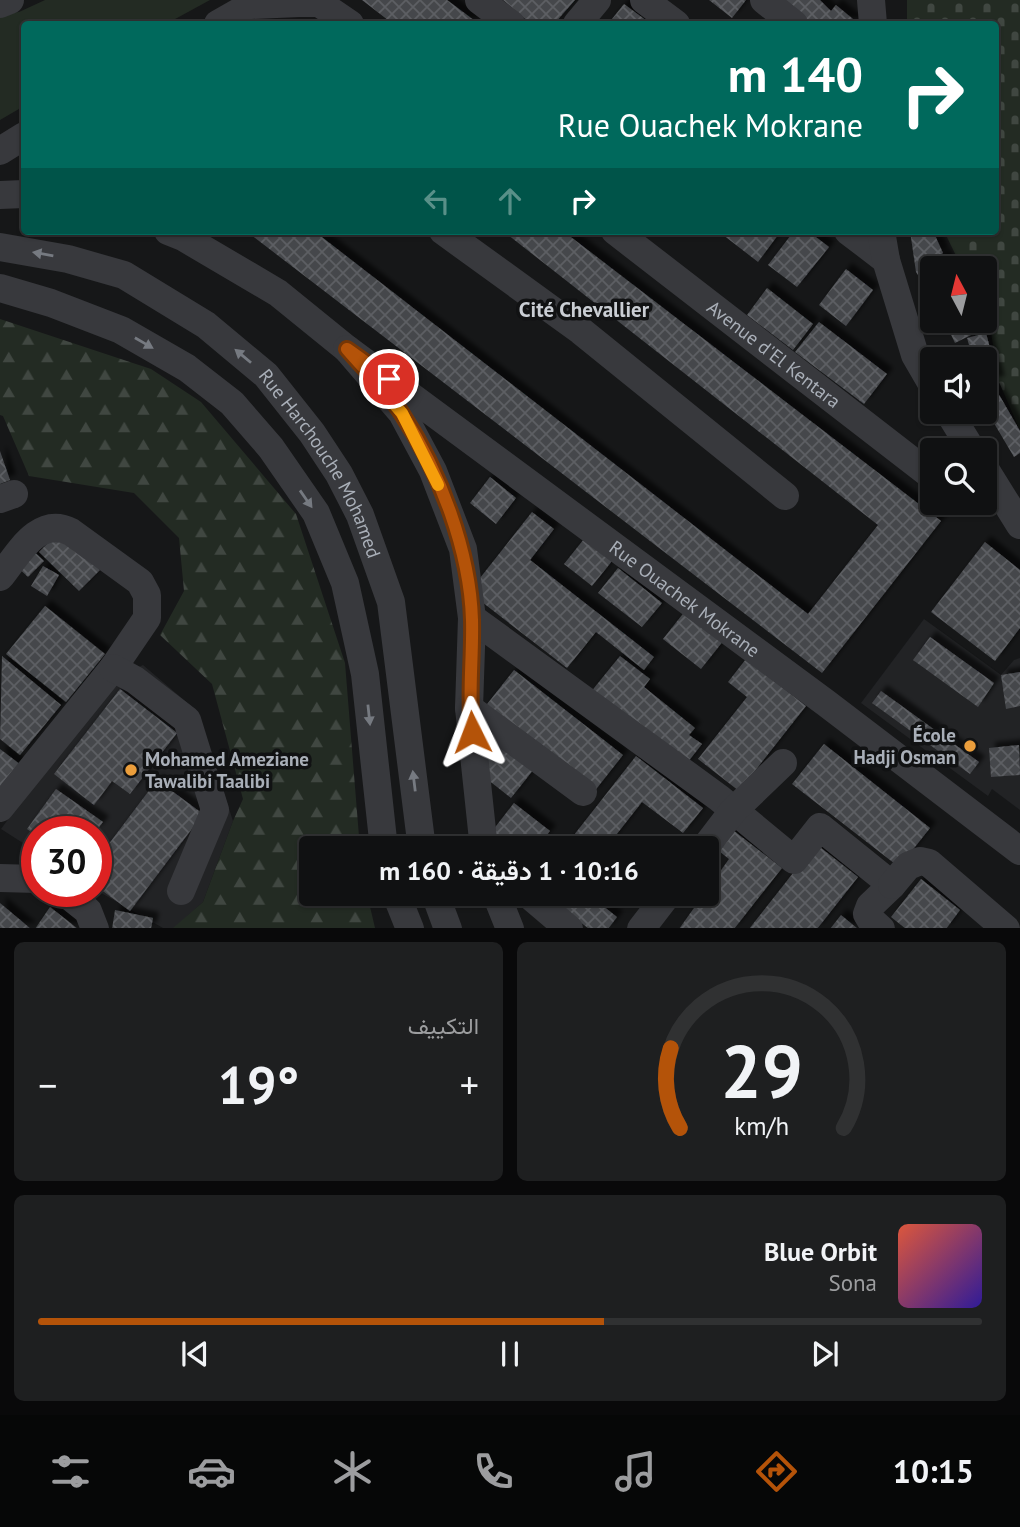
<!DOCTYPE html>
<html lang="ar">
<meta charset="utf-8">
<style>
:root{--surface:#101112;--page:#1e1f20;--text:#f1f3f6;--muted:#9c9d9f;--line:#303132;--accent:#b45309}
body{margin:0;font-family:"PT Sans",Vazirmatn,sans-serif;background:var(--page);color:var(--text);direction:rtl;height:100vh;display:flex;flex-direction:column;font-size:26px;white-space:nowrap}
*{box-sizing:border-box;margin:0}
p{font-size:23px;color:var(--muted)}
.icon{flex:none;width:38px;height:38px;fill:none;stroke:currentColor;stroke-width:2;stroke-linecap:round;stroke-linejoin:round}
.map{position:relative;height:928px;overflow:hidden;direction:ltr}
.details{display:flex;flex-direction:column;gap:14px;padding:14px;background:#09090a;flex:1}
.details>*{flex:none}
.guide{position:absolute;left:21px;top:21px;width:978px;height:214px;border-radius:7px;box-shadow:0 2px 5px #0004,0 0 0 2px var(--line);direction:rtl;background:#00695c;color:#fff;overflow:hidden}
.needle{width:46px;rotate:353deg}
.fabs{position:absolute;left:920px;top:256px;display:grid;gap:14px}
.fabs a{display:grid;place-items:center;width:77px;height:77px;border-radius:7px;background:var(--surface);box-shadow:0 2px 5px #0004,0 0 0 2px var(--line);font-size:35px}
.speed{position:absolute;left:21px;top:816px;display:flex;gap:14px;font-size:35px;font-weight:700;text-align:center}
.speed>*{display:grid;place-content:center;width:91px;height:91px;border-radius:50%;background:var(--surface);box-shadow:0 2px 5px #0004,0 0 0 2px var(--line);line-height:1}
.speed .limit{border:10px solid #d22;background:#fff;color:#111}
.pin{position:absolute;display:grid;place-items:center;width:60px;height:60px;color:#fff;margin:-30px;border:4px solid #fff;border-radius:50%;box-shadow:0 2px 7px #0007}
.me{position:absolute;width:77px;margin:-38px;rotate:357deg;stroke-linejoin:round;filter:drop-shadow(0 0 5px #0008)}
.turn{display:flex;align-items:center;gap:24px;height:147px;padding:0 21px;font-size:32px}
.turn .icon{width:91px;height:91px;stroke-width:2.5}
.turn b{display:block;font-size:49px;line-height:60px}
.lanes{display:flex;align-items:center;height:66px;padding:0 21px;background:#0003;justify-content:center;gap:35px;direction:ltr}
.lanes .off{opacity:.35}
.big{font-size:52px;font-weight:600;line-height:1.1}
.details .widget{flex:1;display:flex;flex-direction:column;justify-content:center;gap:10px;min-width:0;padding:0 24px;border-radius:10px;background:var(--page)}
.details .dial{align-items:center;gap:0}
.dial svg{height:182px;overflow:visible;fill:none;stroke:var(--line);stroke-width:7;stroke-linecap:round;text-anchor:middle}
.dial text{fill:var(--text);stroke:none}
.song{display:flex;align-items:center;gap:21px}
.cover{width:84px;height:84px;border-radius:10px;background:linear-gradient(135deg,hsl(10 70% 55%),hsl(250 70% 35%))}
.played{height:7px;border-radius:4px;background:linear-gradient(90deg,var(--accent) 60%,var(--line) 60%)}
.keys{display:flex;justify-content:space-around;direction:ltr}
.heat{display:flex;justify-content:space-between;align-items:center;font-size:38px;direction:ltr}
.details .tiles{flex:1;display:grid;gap:14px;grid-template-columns:1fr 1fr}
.widget:last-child{grid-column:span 2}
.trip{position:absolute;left:299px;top:836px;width:420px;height:70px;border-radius:7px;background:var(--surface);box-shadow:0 2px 5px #0004,0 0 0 2px var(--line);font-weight:600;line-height:70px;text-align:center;direction:rtl}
.tab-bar{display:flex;height:112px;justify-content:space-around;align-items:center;background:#060707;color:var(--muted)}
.tab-bar .icon{width:49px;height:49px}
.tab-bar .current{color:var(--accent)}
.tab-bar b{font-size:32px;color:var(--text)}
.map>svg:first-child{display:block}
.built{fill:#222325}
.green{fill:#232b23}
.forest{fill:url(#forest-firs)}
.cemetery{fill:url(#cemetery-stones)}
.building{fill:url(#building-cross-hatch);filter:url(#shadow)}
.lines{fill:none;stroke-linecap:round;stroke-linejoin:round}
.minor{stroke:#38393d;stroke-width:28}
.oneway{fill:#767a81}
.route-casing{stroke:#753606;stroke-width:18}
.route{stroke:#b45309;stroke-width:12}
.slow{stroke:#f59e0b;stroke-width:12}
.poi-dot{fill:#eb9e3c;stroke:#111213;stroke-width:2.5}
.labels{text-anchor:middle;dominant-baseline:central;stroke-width:7;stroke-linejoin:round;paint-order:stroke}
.street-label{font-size:19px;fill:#a9afb8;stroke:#111213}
.poi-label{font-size:19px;font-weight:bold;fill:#a9afb8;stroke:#111213;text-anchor:end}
.neighbourhood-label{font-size:21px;font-weight:bold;fill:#caced4;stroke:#111213}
</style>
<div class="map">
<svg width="1020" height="929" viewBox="0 0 1020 929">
<defs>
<pattern id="forest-firs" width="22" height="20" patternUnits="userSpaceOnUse" patternTransform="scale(1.75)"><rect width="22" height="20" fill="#232b23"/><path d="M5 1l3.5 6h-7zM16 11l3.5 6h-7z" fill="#404741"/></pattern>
<pattern id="cemetery-stones" width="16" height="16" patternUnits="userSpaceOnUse" patternTransform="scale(1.75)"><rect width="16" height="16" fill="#232b23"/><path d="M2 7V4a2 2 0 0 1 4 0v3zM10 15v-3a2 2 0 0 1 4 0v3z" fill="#404741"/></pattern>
<pattern id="building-cross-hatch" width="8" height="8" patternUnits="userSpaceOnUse" patternTransform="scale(1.75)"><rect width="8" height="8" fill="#45474b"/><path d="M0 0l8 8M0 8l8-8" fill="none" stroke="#5d5f63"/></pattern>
<filter id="shadow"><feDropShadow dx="6" dy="-6" stdDeviation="2" flood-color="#0009"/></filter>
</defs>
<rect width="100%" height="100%" fill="#161718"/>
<path class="built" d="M924,619L1001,675L1014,660L1020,658V810L992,789L988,796L861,703Z
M143,665L198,712L233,821L203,902L173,929L163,928L96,890V831H37V852L1,829L81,720L124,674Z"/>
<path class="green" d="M45,0H210L166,24H24V106L0,120V14L19,12Z"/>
<path class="forest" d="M0,319L151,369L201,402L296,514L345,663L360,849H312V894H367L375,928H173L203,902L233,821L243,799L212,684L160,635L184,591L179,538L134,493L29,476L3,416L0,415Z"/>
<path class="cemetery" d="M907,0H1020V430L999,382L990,326L985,317V268H962L944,231H996V24H907Z"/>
<path class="building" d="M362,0H447L479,24H393Z
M503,0H575L554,24H531Z
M709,0H746L732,18Z
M781,0H820L831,11L836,5L859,24H803Z
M624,4L651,24H608Z
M246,231H314L808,614L878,525L503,231H563L941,521L822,673Z
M718,231H781L758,262Z
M794,231H808L829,247L797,287L768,265Z
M910,231H933L943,253L928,264L944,254L952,268H933V299L916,272Z
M846,269L873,290L846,326L819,305Z
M767,288L813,324L793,350L747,315Z
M944,320H976L981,330L955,343Z
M819,322L887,374L864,404L795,352Z
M986,333L999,382L985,385V359H973L967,338Z
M994,386L1020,431V453L1014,457L985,408V391Z
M0,451L10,480L0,484Z
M490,477L516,498L496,524L470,503Z
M532,512L554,529L530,560L654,657L644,670L596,632L567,668L469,592Z
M60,531L100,570L79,591L39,552Z
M584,539L612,561L592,586L564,564Z
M985,542L1020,570V628L995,661L931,612Z
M29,547L44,561L28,577L13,563Z
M43,566L59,575L47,596L31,586Z
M618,568L662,603L642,627L598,593Z
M45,606L105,654L66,702L6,654Z
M686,610L724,640L701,669L663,639Z
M930,637L994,683L978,707L913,660Z
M2,656L61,705L20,755L0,739Z
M620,656L650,679L644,687L695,728L689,735L702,744L684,767L590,693Z
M746,659L806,706L739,791L698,759L747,697L728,682Z
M514,670L623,755L593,793L484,708Z
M1020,672V706L1006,709L1001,675Z
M120,689L177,733L130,794L112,781L94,805L54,774Z
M881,691L979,762L970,774L872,703Z
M500,743L534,769L511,798L478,772Z
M824,744L930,828L899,867L792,784Z
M1019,745L1020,775L991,777L989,748Z
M0,749L21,765L0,791Z
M636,756L703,808L683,833L642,802L605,849H563Z
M157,780L203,814L130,911L96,886V861Z
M56,789L103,822L96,831H37V836L27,829Z
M514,803L550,831L536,849H499L486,839Z
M725,824L782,868L734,929H679L704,894H707V890L729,859L710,844Z
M816,844L858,877L817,929H749Z
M921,879L960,910L946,929H906L891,917Z
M545,894H588L617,917L608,929H589Z
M0,903L31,929H0Z
M50,907L78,929H35Z
M115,910L153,918L151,929H112Z
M841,915L858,929H830Z"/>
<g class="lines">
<g class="minor">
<path d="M479,0L511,24"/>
<path d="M644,0L676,24"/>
<path d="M764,0L794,24"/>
<path d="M871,0L873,24"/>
<path d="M0,4L10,0"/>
<path d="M218,24L251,5L299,3H319L350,24"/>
<path d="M577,24L597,0"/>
<path d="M0,151L24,136"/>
<path d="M0,195L24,194"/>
<path d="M168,231L183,237L278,293L347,349L402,413L433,471L463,549L472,618L469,708L484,849"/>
<path d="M443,231L581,331L785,496"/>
<path id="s1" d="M615,231L933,477"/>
<path d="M848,231L886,260"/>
<path d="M881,231L886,260L915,355L933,386"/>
<path id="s2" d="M0,247L68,259L124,275L206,325L266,375L312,433L339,474L360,515L391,602L422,849"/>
<path d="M0,288L51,303L121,330L187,368L232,403L271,448L316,513L345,583L365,674L384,849"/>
<path id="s3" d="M347,349L826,703L1020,851"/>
<path d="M948,411L972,450"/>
<path d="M985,469L1020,525"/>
<path d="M0,499L14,494"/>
<path d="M0,577C18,555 38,515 71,532L140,582L147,595V618L113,668L0,808"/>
<path d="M472,618L719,798L794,860L820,827L892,885L870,906L867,914L870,919L881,929"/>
<path d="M113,668L135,680L187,720L215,810L181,891"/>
<path d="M469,708L583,792"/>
<path d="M704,849L733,811L783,763"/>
<path d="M0,878L37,879"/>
<path d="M892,885L908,866L920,861L929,863L1006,929"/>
<path d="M63,891L88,911L95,929"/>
<path d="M396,894L410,929"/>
<path d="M435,894L448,929"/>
<path d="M496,894L510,929"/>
<path d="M528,894L569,929"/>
<path d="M641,929L668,894"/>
</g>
</g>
<defs><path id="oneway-solid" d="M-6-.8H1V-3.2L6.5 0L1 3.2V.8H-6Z" transform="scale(1.75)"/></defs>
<g class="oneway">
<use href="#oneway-solid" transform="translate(43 254) rotate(-170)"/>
<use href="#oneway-solid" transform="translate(144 343) rotate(30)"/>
<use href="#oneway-solid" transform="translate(243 356) rotate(-140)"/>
<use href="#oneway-solid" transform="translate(306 499) rotate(55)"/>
<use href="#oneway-solid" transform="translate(369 715) rotate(84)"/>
<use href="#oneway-solid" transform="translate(414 781) rotate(-97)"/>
</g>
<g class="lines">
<g class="route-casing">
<path id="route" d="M389,379L347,349C365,370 387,391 402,414C440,472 470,551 472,620C473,657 468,694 472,732"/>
</g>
<use href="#route" class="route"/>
<path class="slow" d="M393,403L402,413L438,485"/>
</g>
<g class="poi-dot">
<circle cx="970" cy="746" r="7"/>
<circle cx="131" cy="770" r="7"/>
</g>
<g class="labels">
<g class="street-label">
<text stroke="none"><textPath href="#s1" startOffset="201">Avenue d'El Kentara</textPath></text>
<text stroke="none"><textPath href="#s2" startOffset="406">Rue Harchouche Mohamed</textPath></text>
<text stroke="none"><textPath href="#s3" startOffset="420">Rue Ouachek Mokrane</textPath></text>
</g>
<g class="poi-label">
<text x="956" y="735">École<tspan x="956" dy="22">Hadji Osman</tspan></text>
<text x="145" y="759" text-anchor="start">Mohamed Ameziane<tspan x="145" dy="22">Tawalibi Taalibi</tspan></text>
</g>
<g class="neighbourhood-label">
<text x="584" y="309">Cité Chevallier</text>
</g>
</g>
</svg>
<div class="fabs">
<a><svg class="needle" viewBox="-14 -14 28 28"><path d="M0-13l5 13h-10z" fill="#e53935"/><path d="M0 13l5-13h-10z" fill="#9c9d9f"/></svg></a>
<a><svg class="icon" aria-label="sound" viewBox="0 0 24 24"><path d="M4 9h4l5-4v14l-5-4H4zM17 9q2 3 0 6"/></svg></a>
<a><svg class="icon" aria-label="search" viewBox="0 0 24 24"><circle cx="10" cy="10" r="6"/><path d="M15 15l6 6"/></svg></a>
</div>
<div class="speed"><div class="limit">30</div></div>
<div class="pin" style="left:389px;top:379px;background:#d93025"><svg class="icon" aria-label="arrive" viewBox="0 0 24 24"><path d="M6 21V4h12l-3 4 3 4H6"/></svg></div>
<svg class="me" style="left:472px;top:732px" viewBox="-20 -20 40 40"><path d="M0-17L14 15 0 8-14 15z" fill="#b45309" stroke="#fff" stroke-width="4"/></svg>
<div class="trip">10:16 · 1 دقيقة · 160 m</div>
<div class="guide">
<div class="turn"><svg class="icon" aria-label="right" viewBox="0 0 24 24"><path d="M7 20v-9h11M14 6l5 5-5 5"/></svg><div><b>140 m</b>Rue Ouachek Mokrane</div></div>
<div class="lanes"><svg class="icon off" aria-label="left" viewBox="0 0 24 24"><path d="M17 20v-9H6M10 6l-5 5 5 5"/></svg><svg class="icon off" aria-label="ahead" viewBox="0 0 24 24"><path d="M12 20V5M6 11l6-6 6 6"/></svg><svg class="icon" aria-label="right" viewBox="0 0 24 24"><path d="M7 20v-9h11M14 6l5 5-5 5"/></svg></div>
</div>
</div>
<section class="details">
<div class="tiles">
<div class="widget dial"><svg viewBox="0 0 100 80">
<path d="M14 69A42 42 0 1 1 86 69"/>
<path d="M14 69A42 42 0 0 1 10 34" stroke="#b45309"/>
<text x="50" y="56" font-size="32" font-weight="700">29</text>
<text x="50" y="72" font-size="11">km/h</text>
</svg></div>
<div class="widget"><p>التكييف</p>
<div class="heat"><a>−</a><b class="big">19°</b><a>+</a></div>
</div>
<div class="widget">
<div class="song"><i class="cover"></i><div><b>Blue Orbit</b><p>Sona</p></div></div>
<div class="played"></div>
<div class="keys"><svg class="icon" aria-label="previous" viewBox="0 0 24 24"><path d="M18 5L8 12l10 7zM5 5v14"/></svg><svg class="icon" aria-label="pause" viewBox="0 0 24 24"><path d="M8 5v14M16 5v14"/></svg><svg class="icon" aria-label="next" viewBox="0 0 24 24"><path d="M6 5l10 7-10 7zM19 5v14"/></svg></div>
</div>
</div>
</section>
<nav class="tab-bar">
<b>10:15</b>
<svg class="icon current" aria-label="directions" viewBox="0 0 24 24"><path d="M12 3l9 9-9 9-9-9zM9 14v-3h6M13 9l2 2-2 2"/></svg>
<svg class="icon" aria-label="music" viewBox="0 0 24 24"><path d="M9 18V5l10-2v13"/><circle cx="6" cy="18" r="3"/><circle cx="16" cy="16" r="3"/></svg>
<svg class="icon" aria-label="phone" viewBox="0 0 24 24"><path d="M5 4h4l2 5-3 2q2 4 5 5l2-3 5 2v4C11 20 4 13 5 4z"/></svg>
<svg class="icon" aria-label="climate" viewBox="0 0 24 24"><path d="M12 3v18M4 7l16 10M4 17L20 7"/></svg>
<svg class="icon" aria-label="car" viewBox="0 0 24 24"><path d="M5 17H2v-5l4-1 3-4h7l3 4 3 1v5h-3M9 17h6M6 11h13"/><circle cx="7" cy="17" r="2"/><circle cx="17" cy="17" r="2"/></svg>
<svg class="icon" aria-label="filters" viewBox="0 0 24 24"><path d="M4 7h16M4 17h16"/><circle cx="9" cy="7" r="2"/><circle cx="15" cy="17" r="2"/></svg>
</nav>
